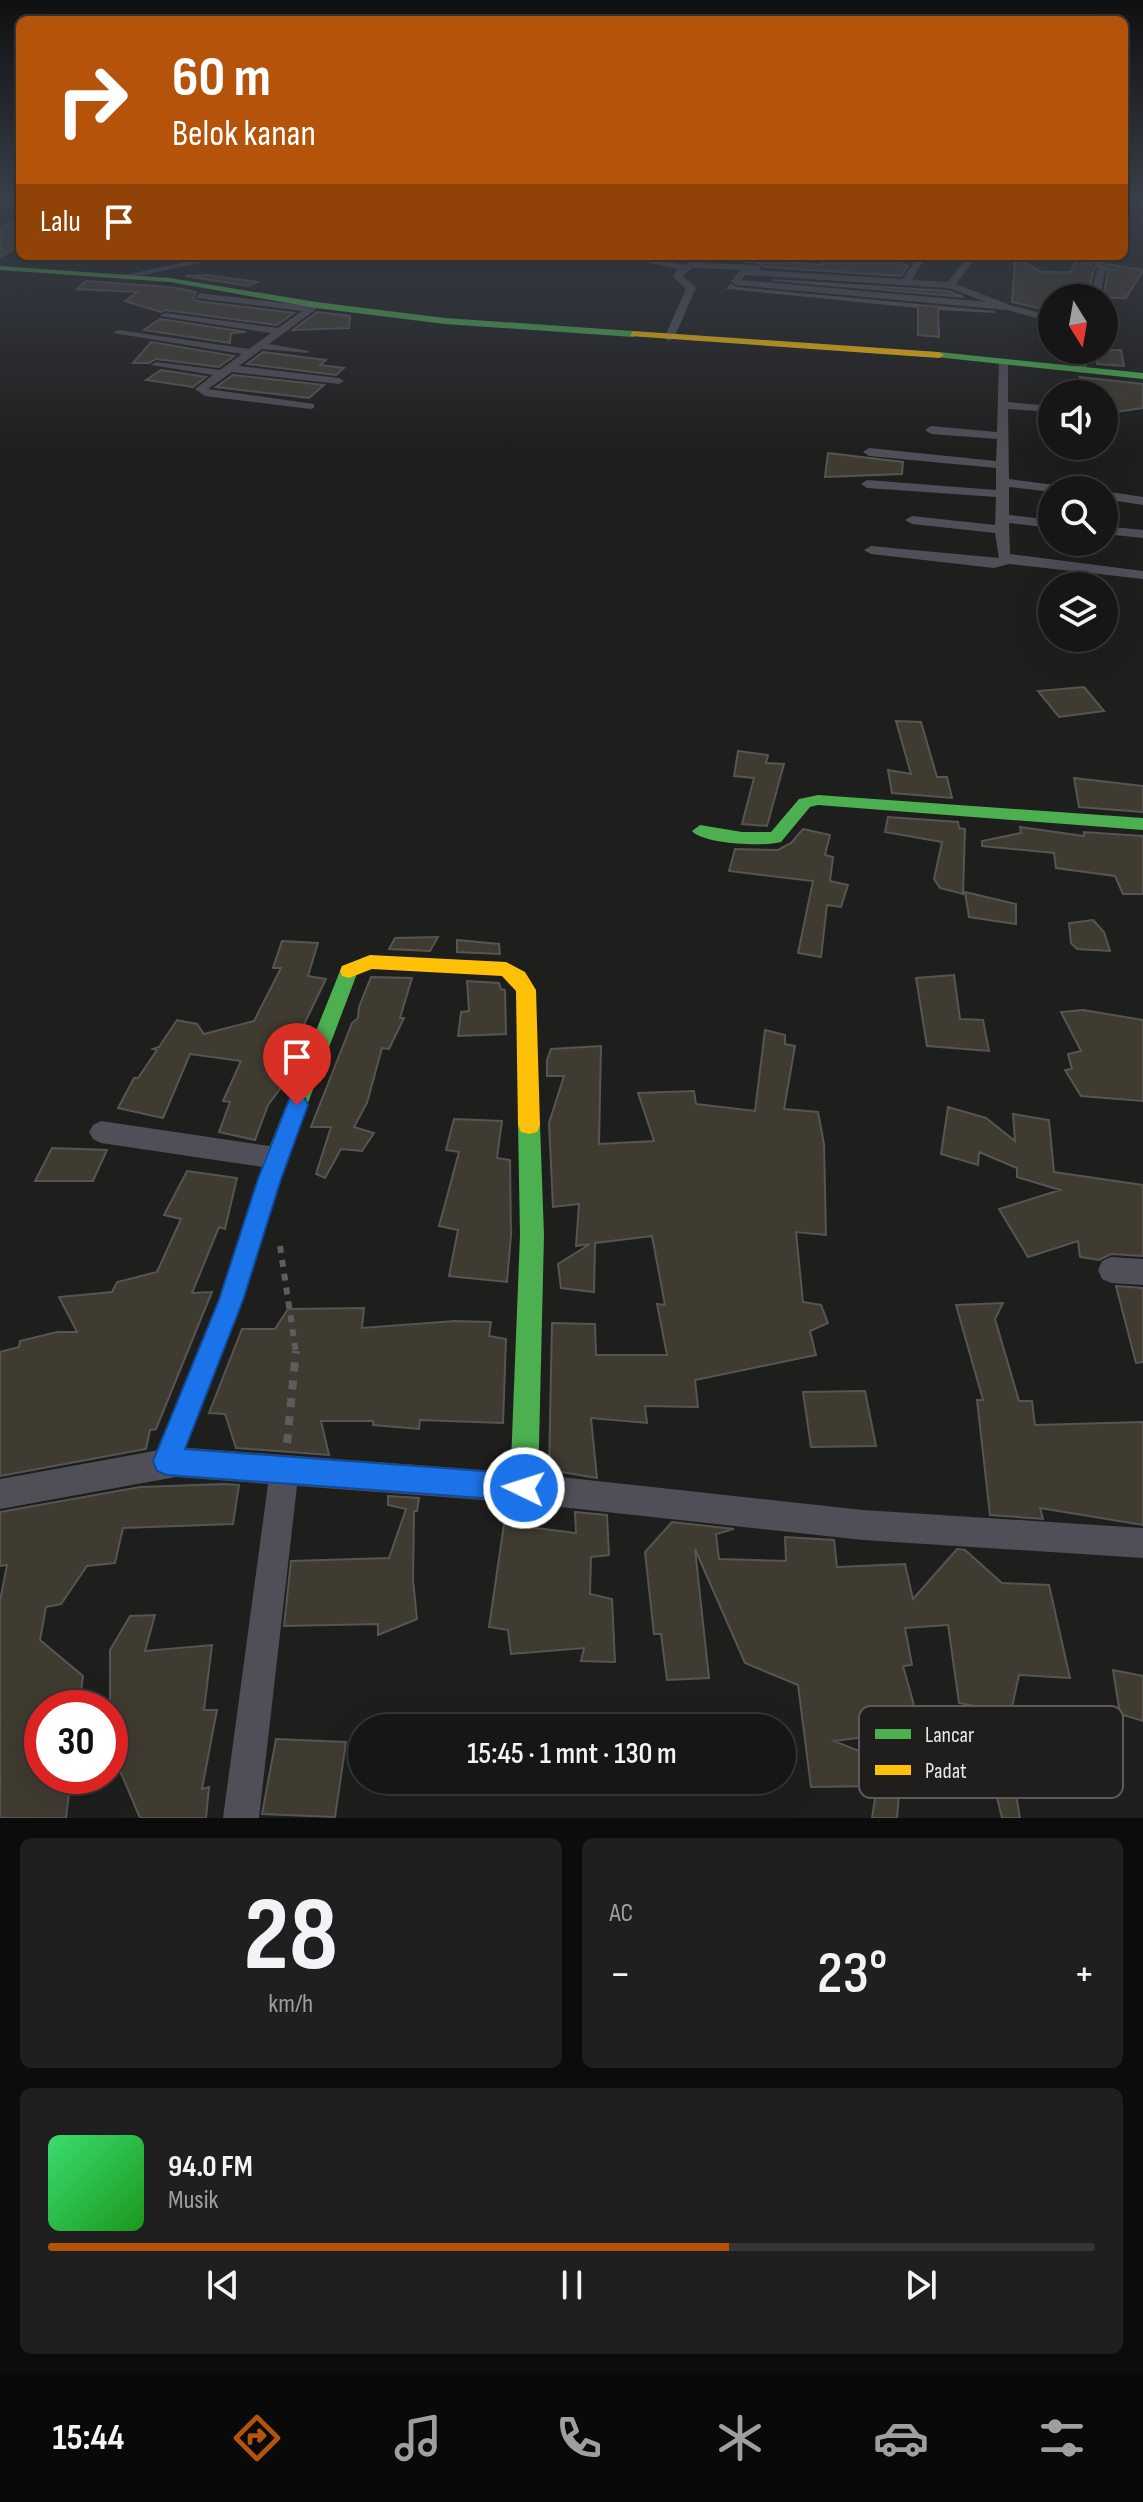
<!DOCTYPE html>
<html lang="id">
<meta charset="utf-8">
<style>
:root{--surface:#161616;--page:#1f1f1f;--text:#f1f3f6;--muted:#9e9fa1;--line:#353535;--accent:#b45309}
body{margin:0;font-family:"Sofia Sans Condensed",sans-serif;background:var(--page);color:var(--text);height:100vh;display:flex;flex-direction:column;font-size:30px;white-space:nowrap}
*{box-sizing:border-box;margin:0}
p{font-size:26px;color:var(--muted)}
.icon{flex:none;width:44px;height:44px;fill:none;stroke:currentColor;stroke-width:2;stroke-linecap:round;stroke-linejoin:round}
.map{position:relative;height:1818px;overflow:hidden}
.panel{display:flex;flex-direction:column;gap:20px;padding:20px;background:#0c0c0c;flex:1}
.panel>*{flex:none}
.top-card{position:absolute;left:16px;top:16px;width:1112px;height:244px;border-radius:12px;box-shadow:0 8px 32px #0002,0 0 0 2px var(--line);background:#b45309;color:#fff;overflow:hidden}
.needle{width:52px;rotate:169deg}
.tools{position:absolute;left:1038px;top:284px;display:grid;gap:16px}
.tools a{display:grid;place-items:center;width:80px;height:80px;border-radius:50%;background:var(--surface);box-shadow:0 8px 32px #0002,0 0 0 2px var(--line);font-size:40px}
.speed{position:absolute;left:24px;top:1690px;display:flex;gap:16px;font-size:40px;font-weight:700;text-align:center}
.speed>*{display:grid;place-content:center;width:104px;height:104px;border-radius:50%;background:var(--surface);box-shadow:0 8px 32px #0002,0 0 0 2px var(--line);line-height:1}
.speed .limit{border:12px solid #d22;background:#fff;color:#111}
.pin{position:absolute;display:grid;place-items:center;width:68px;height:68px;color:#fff;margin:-82px -34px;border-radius:50% 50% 50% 0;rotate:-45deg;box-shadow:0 0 8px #0007}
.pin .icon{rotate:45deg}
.me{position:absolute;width:88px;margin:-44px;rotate:274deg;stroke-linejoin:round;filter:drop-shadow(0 0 6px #0008)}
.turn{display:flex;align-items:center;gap:28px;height:168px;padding:0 24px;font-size:36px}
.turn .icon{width:104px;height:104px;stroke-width:2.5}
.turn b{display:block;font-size:56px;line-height:68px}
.then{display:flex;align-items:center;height:76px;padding:0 24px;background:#0003;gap:16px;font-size:30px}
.big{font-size:60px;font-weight:600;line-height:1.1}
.panel .card{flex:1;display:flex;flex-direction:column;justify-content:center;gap:12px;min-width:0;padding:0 28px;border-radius:12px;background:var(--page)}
.panel .dial{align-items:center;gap:0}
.dial b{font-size:104px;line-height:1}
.song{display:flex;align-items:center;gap:24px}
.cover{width:96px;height:96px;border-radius:12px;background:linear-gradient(135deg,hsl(140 70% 55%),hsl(120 70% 35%))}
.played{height:8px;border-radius:4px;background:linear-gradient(90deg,var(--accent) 65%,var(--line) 65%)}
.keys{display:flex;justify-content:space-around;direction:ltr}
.heat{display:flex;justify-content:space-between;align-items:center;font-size:44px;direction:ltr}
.panel .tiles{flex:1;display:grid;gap:20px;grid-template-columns:1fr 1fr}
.card:last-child{grid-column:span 2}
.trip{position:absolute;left:348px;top:1714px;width:448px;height:80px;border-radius:40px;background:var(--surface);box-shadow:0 8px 32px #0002,0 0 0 2px var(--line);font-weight:600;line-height:80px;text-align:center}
.menu{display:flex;height:128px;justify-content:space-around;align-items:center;background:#090909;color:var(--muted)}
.menu .icon{width:56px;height:56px}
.menu .selected{color:var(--accent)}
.menu b{font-size:36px;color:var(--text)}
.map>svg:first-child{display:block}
.building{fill:#403b31;stroke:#555554;stroke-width:2}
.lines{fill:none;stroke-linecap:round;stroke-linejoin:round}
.path-far1{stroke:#5d5d60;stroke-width:6;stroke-dasharray:7 7;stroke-linecap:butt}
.path{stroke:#5d5d60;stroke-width:8;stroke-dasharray:9 9;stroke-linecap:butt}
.street{fill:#504e57;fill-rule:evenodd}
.fast{fill:#4caf50;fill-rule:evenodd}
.slow{fill:#ffc107;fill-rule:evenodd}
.route{fill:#1a73e8;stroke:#114b97;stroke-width:2}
.key{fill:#1f1e1c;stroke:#5c5b59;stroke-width:2}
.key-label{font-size:22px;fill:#e9e8e7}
</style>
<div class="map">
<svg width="1143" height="1818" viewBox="0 0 1143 1818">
<rect width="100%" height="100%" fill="#1e1e1d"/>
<path class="building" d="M20,218V246L0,257V228Z
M823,256H889L908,266L901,276L764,267L757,262H747L750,258L822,265Z
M1015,257L1042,272H1071L1077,259L1143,270L1126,298H1103L1108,271L1099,265L1094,269L1087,298H1052V311L1012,302Z
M207,275L257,282L249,286L186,276Z
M773,280L948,291L964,297Z
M86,281L170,287L196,292L193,298L196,301L294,313L277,325L165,310L161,312L125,301L137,292L77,289Z
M731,285L736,288L995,312L938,309L939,337L918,335V307L728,288Z
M317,312L350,316L349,328L293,330Z
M160,319L246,332L231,333L230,343L144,330Z
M151,342L234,356L219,367L156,359L149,363H133Z
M1098,350H1121L1124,366L1097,364Z
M263,352L326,360L320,365L344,368L336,375L247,364Z
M161,370L206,377L193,387L146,380Z
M233,375L324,385L309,398L216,387Z
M1080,377L1143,384V408L1116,412L1104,400V394H1098Z
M828,453L903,462L902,474L825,477Z
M1084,687L1104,711L1059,717L1038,691Z
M896,721L921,722L937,777H947L952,798L892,793L888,770L911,774Z
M738,751L768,755L766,763L784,764L767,826L742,824L754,778L734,776Z
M1074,778L1143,786V812L1079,807Z
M888,817L958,822L959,828L965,829L963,894L940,888L934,879L942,842L885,832Z
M1020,827L1084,836V832L1143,836V894H1123L1115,876L1056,868L1054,853L982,846V841L1021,833Z
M803,829L830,835L825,855L833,857L830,881L848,885L841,907L827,905L821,957L798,953L813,881L729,871L735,849L778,850L791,843Z
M965,892L1016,904V924L969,917Z
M1093,920L1104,932L1110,951L1077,949L1071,943L1069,923Z
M438,937L430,951L389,949L395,938Z
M457,940L499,944L500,954L457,952Z
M282,941L318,943L308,976L326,979L277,1080L286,1081L268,1105L255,1140L219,1132L230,1102L223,1101L241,1061L190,1054L163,1118L118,1108L134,1078H138L157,1050L153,1049L159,1047L177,1020L197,1024L204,1034L254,1021L281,968H273Z
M954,975L960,1019L983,1020L989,1051L927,1046L916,978Z
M371,977L412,978L400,1018H404L389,1049L382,1048L367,1103L354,1127L374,1133L362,1151L341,1149L325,1178L316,1174L331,1127H311L352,1023L358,1018L359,1007Z
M467,981L499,983L501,989L505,990L506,1034L458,1036L461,1012L469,1011Z
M1083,1010L1143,1020V1101L1081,1096L1065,1070L1072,1069L1068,1054L1081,1051L1061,1012Z
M765,1030L785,1035V1044L795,1046L784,1109L818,1112L824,1144L826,1235L796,1232L803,1302L821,1305L828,1323L810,1331L816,1355L695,1380L698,1407L645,1406L647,1423L591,1418L597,1478L549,1470L552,1323L595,1324L596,1355H667L657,1304L665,1305L652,1236L595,1243L594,1292L561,1288L558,1264L590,1244L576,1246L579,1204L553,1207L549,1123L564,1076H547V1060L551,1049L601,1046L599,1144L654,1141L638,1093L694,1091L696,1104L755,1111Z
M948,1107L986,1118L1015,1141L1013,1114L1049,1120L1054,1172L1143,1185V1256L1111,1254L1099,1260L1080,1257L1078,1241L1028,1257L999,1209L1060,1190L1017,1177V1168L979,1152L978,1165L941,1154Z
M454,1119L502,1121L497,1158L510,1160L511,1235L507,1282L449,1276L458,1230L439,1226L459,1152L446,1150Z
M52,1148L107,1150L93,1181H35Z
M187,1171L237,1178L225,1229L219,1227L192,1293L212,1292L209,1299L156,1429L150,1430L146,1449L0,1476V1352L19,1347L20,1341L57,1332H77L59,1297L112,1292L117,1282L157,1272L181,1219L164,1215Z
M1116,1286L1143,1288V1362L1136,1363Z
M1003,1303L995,1319L1019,1401H1032L1035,1425L1143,1422V1525L1040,1508L1043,1519L990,1515L977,1400H983L956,1305Z
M364,1308L362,1328L455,1321L491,1322L489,1336L506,1339L503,1423L420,1420L419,1429L373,1425V1421H321L329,1455L236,1448L225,1414L209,1413L242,1329H275L288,1309Z
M865,1391L876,1446L811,1447L803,1392Z
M224,1484L239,1485L233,1524L123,1528L115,1563L87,1566L61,1604L46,1607L40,1640L83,1676L79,1708H42V1776H71L66,1818H0V1601L7,1565L0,1566V1512L140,1487Z
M388,1496L419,1498L417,1511H414L413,1580L417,1619L378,1635V1624L284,1626L291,1561L389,1558L406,1509L388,1505Z
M575,1512L607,1515L609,1555L591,1557L590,1594L612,1599L615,1662L581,1661L584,1648L511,1654L508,1630L489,1627L504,1524L576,1533Z
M672,1522L734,1529L716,1534L719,1559L786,1561L785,1537L834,1540L837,1567L905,1564L913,1599L957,1549L965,1550L1002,1583L1049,1585L1070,1678L1019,1675L1006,1735L1020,1818H1002L975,1706L959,1703L948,1625L905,1628L912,1665L903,1666L921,1730L834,1741L924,1777L917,1798L899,1794L897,1818H872L877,1786L811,1787L798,1685L745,1663L695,1549L709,1678L667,1680L661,1634H654L645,1552Z
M155,1615L145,1651L212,1645L204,1710H217L202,1789L209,1787L206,1818H140L121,1773H110V1650L130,1616Z
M1113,1670L1143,1676V1721L1120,1714Z
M276,1739L346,1742L335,1817L262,1814Z"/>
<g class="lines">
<path class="path-far1" d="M280,1246L296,1353"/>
<path class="path" d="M287,1443L296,1351"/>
<path class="street" d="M215,256H233L124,279L119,276Z
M620,256H637L684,265L706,256L707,258L701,263L757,265L761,268L760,270L903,279L918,256H926L912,280L948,282L968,256H977L956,284L1010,305L1052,316V322L1007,310L736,285L731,282L739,271L744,270L692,268L683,276L696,288L674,338L669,341L664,338L686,289L673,277L677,269ZM745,275L949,288L986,302L742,280Z
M1101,267L1105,270L1100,298H1090L1097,270Z
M199,293L309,306L319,303V307L269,344L309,351L308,353L262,349L239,366L339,378L344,381L339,384L232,372L208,389L314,404V408L310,409L205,396L195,389L213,375L151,365L156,362L220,370L242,354L113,333L118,330L249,349L271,333L160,316L165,313L278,328L302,311L196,298Z
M1079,350H1089L1086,370L1081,373L1076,370Z
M999,359L1008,361V402L1052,406V412L1008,409L1009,479L1063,486L1069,490L1052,492L1009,487V515L1052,520V528L1009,523L1010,554L1143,571V579L1009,564L994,568L871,554L864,550L871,546L999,558L995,533L912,524L905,520L912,516L995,525L996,497L867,488L861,484L867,480L996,490V468L869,456L863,452L869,448L996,461L997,439L931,434L925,430L931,426L997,432Z
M1060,446H1072V451L1062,454Z
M1104,491L1143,497V505L1104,499Z
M1104,526L1143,530V538L1104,534Z
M101,1121L276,1147L285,1150L288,1158L285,1166L276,1169L101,1143L93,1139L89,1132L93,1125Z
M1111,1257L1143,1259V1285L1111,1283L1102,1279L1098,1270L1102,1261Z
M176,1447L524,1473L863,1510L1143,1528V1558L863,1540L524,1503L297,1486L259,1818H223L268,1484L176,1477L0,1509V1479Z"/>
<path class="fast" d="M0,266L170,278L316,302L445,318L633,331L638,334L633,337L445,324L316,308L170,282L0,270Z
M939,352L1143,373V379L936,357V353Z
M818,795L1143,818V830L818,805L810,807L781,842C763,847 703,844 692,831L700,825L742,832H771L799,799Z
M349,964L356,966L358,971L287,1158L243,1300L176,1470L167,1474L158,1470L154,1461L219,1300L265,1158L340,971L342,966Z
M529,1116L537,1118L540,1125L544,1235L538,1488L534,1498L524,1502L514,1498L510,1488L520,1235L518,1125L521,1118Z"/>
<path class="slow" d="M633,331L939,352L944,355L939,358L630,336Z
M370,955L506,962L525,972L536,990L540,1125L537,1132L529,1134L521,1132L518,1125L516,991L502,976L372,969L349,978L342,976L340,971L342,966Z"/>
</g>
<linearGradient id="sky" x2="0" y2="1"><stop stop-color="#101010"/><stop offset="0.44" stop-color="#3b414c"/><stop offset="1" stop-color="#3b414c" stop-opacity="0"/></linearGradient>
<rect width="1143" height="453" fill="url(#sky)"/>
<path class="route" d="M297,1095L305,1098L308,1105L281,1179L243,1300L185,1449L524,1474L533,1478L537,1488L533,1497L524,1501L167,1475L157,1471L153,1461L219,1300L258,1179L287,1105L290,1098Z"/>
<rect x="859" y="1706" width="264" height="92" rx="12" class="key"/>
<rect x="875" y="1729" width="36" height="10" fill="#4caf50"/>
<rect x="875" y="1765" width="36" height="10" fill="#ffc107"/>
<g class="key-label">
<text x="925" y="1742">Lancar</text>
<text x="925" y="1778">Padat</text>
</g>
</svg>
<div class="tools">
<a><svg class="needle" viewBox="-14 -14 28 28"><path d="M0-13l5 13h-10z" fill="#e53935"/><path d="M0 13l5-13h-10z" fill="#9e9fa1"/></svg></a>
<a><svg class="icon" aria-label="sound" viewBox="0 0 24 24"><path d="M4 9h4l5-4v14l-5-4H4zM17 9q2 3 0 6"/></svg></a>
<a><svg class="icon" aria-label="search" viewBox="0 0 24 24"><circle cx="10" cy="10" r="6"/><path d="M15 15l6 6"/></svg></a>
<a><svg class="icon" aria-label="layers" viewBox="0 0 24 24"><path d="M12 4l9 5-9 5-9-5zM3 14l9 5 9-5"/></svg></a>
</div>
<div class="speed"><div class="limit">30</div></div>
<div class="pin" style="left:297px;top:1105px;background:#d93025"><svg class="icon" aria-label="arrive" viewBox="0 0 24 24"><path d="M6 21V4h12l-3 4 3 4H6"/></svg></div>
<svg class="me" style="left:524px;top:1488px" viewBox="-20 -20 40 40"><circle r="17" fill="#1a73e8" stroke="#fff" stroke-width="3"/><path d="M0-11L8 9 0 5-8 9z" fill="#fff"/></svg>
<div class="trip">15:45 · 1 mnt · 130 m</div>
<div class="top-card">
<div class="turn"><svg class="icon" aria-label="right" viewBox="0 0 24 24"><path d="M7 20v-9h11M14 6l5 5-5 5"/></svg><div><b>60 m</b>Belok kanan</div></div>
<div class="then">Lalu<svg class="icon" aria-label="arrive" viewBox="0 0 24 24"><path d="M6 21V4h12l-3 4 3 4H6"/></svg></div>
</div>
</div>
<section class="panel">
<div class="tiles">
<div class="card dial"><b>28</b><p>km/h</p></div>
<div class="card"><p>AC</p>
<div class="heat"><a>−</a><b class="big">23°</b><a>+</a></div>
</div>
<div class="card">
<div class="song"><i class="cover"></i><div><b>94.0 FM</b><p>Musik</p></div></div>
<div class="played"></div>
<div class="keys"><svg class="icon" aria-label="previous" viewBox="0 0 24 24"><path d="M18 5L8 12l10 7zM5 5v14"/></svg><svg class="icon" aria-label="pause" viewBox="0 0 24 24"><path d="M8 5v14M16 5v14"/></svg><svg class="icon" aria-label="next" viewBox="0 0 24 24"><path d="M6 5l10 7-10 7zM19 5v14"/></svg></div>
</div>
</div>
</section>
<nav class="menu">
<b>15:44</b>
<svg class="icon selected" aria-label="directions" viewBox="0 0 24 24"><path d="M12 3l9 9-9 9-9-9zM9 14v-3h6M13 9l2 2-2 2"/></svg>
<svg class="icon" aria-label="music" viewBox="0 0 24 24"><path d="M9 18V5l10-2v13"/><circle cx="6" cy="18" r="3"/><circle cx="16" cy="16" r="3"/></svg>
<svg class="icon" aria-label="phone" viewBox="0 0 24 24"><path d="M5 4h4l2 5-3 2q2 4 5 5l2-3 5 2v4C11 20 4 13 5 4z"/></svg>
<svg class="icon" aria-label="climate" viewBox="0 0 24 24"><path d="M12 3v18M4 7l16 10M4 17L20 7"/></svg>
<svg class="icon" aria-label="car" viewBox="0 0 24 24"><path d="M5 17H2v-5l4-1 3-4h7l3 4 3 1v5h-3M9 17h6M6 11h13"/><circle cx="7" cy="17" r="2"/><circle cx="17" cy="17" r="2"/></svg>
<svg class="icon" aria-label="filters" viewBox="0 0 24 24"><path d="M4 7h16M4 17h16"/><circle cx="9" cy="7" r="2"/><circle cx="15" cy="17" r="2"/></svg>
</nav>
